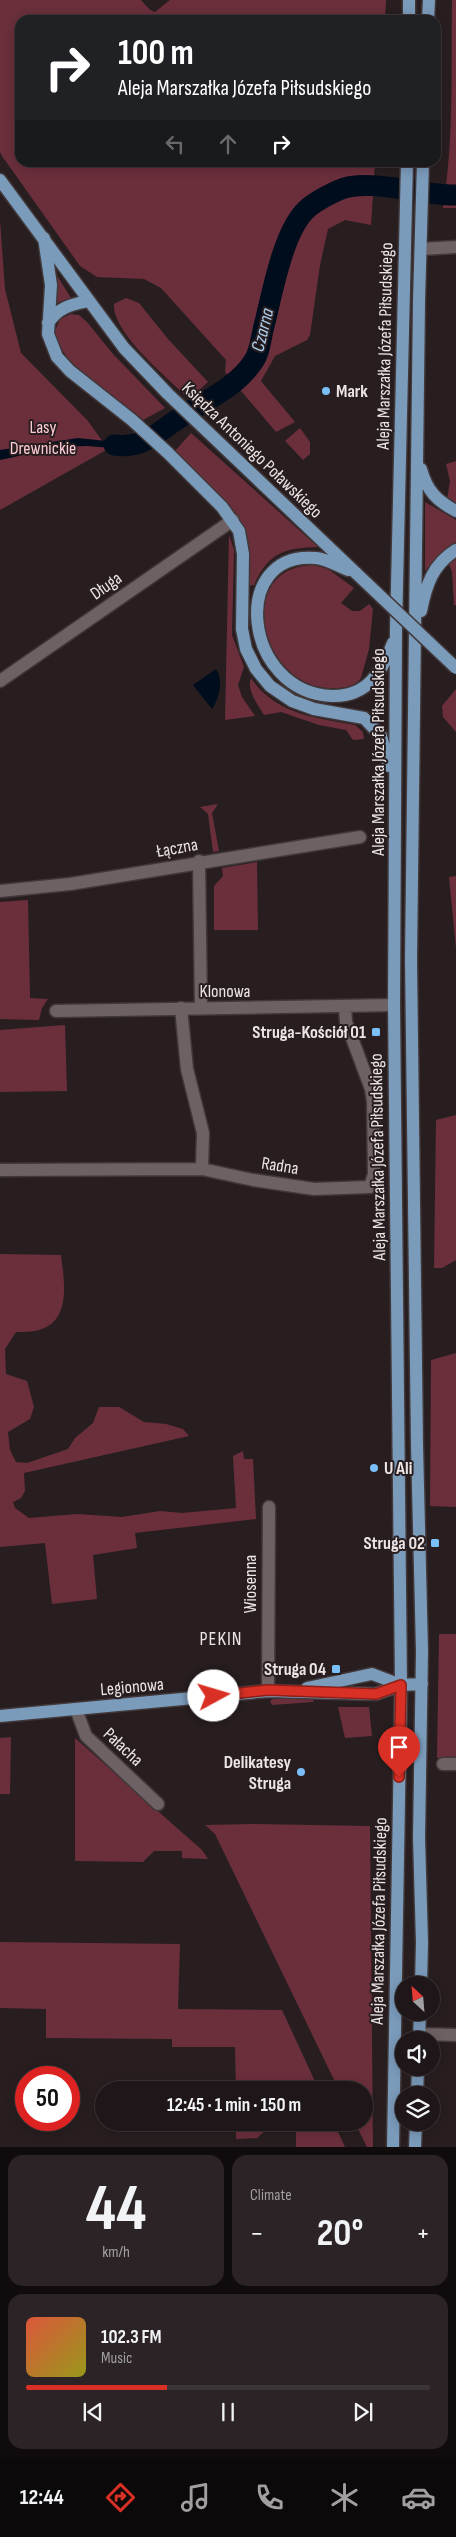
<!DOCTYPE html>
<meta charset="utf-8">
<style>
:root{--surface:#1e1618;--page:#2b2325;--text:#f1f3f6;--muted:#a19fa2;--line:#3c3537;--accent:#d93025}
body{margin:0;font-family:"Sofia Sans Condensed",sans-serif;background:var(--page);color:var(--text);height:100vh;display:flex;flex-direction:column;font-size:19px;white-space:nowrap}
*{box-sizing:border-box;margin:0}
p{font-size:16px;color:var(--muted)}
.icon{flex:none;width:28px;height:28px;fill:none;stroke:currentColor;stroke-width:2;stroke-linecap:round;stroke-linejoin:round}
.map{position:relative;height:2147px;overflow:hidden}
.drawer{display:flex;flex-direction:column;gap:8px;padding:8px;background:#100c0d;flex:1}
.drawer>*{flex:none}
.hud{position:absolute;left:15px;top:15px;width:426px;height:152px;border-radius:15px;box-shadow:0 2px 12px #0003,0 0 0 1px var(--line);background:#202124;color:#fff;overflow:hidden}
.needle{width:32px;rotate:334deg}
.buttons{position:absolute;left:395px;top:1976px;display:grid;gap:10px}
.buttons a{display:grid;place-items:center;width:45px;height:45px;border-radius:50%;background:var(--surface);box-shadow:0 2px 12px #0003,0 0 0 1px var(--line);font-size:25px}
.speed{position:absolute;left:15px;top:2066px;display:flex;gap:10px;font-size:25px;font-weight:700;text-align:center}
.speed>*{display:grid;place-content:center;width:65px;height:65px;border-radius:50%;background:var(--surface);box-shadow:0 2px 12px #0003,0 0 0 1px var(--line);line-height:1}
.speed .limit{border:8px solid #d22;background:#fff;color:#111}
.pin{position:absolute;display:grid;place-items:center;width:42px;height:42px;color:#fff;margin:-51px -21px;border-radius:50% 50% 50% 0;rotate:-45deg;box-shadow:0 0 5px #0007}
.pin .icon{rotate:45deg}
.me{position:absolute;width:55px;margin:-28px;rotate:84deg;stroke-linejoin:round;filter:drop-shadow(0 0 4px #0008)}
.turn{display:flex;align-items:center;gap:18px;height:105px;padding:0 20px;font-size:22px}
.turn .icon{width:65px;height:65px;stroke-width:2.5}
.turn b{display:block;font-size:35px;line-height:42px}
.lanes{display:flex;align-items:center;height:48px;padding:0 20px;background:#0003;justify-content:center;gap:25px;direction:ltr}
.lanes .off{opacity:.35}
.big{font-size:38px;font-weight:700;line-height:1.1}
.drawer .tile{flex:1;display:flex;flex-direction:column;justify-content:center;gap:8px;min-width:0;padding:0 18px;border-radius:15px;background:var(--page)}
.drawer .dial{align-items:center;gap:0}
.dial b{font-size:65px;line-height:1}
.song{display:flex;align-items:center;gap:15px}
.cover{width:60px;height:60px;border-radius:8px;background:linear-gradient(135deg,hsl(10 70% 55%),hsl(60 70% 35%))}
.played{height:5px;border-radius:2px;background:linear-gradient(90deg,var(--accent) 35%,var(--line) 35%)}
.keys{display:flex;justify-content:space-around;direction:ltr}
.heat{display:flex;justify-content:space-between;align-items:center;font-size:28px;direction:ltr}
.drawer .tiles{flex:1;display:grid;gap:8px;grid-template-columns:1fr 1fr}
.tile:last-child{grid-column:span 2}
.trip{position:absolute;left:95px;top:2081px;width:278px;height:50px;border-radius:25px;background:var(--surface);box-shadow:0 2px 12px #0003,0 0 0 1px var(--line);font-weight:700;line-height:50px;text-align:center}
.tab-bar{display:flex;height:80px;justify-content:space-around;align-items:center;background:#0c090a;color:var(--muted)}
.tab-bar .icon{width:35px;height:35px}
.tab-bar .selected{color:var(--accent)}
.tab-bar b{font-size:22px;color:var(--text)}
.map>svg:first-child{display:block}
.green{fill:#6b2f3c}
.water{fill:#000d1d}
.lines{fill:none;stroke-linecap:round;stroke-linejoin:round}
.river{stroke:#000d1d;stroke-width:21}
.minor-casing{stroke:#41383a;stroke-width:15}
.major-casing{stroke:#41383a;stroke-width:15}
.minor{stroke:#6d6163;stroke-width:12}
.major{stroke:#7b9bbb;stroke-width:12}
.major-bridge-casing{stroke:#41383a;stroke-width:15;stroke-linecap:butt}
.major-bridge{stroke:#7b9bbb;stroke-width:12}
.route-casing{stroke:#8d1f18;stroke-width:12}
.route{stroke:#d93025;stroke-width:9}
.poi-dot{fill:#7abff8;stroke:#281e20;stroke-width:2}
.labels{text-anchor:middle;dominant-baseline:central;stroke-width:4;stroke-linejoin:round;paint-order:stroke}
.street-label{font-size:18px;fill:#ece4e5;stroke:#281e20}
.poi-label{font-size:18px;font-weight:bold;fill:#ece4e5;stroke:#281e20;text-anchor:end}
.park-label{font-size:18px;fill:#fdcbd3;stroke:#281e20}
.water-label{font-size:19px;font-style:italic;fill:#afd2f1;stroke:#281e20}
.neighbourhood-label{font-size:19px;letter-spacing:1px;fill:#ece4e5;stroke:#281e20}
</style>
<div class="map">
<svg width="456" height="2147" viewBox="0 0 456 2147">
<rect width="100%" height="100%" fill="#281e20"/>
<path class="green" d="M0,0H141L150,10L155,12L170,0H386L385,20H20V162L375,163L371,225L345,220L328,229L320,265L310,335L307,340L275,356L261,381L295,422L276,432L225,372L226,360L161,288L144,279L97,277L80,266L2,156L0,152Z
M452,0H456V208H443C454,139 451,70 452,0Z
M0,220L5,289L21,353L88,421L108,449L0,510Z
M56,274L71,298L57,303H55Z
M126,298L139,303L168,339L208,382L189,399C168,378 112,333 114,304Z
M71,314L79,315L87,322L113,354L165,408L143,420L138,415L134,418C106,393 67,370 54,333L60,319Z
M300,428L310,442V454L303,460L285,441Z
M191,433L318,547C284,548 268,553 254,585L247,586C248,570 251,552 247,536C238,506 195,473 174,452Z
M456,461V504L447,499L450,481L446,464Z
M425,502L456,520V544L439,555L425,571Z
M229,535L234,550L232,635L244,667L238,685L242,697L255,716L225,720Z
M456,558V605H454L452,572L449,564Z
M314,565L328,569L354,588L341,603L352,611H360L369,604L373,609L369,649L361,678C357,685 346,688 338,688C260,694 231,566 314,565Z
M251,678C275,714 316,718 355,725L363,732L364,739L353,740L346,730L319,725L281,712L264,715C258,705 246,689 251,678Z
M456,689V732L443,717L442,706Z
M218,804L212,813L219,851L213,852L208,814L200,807Z
M257,862L258,930H214V886L223,876L222,868Z
M456,876V948L449,877Z
M28,900L30,998L48,999L42,1008L39,1020L0,1019V902Z
M65,1025L67,1091L0,1092V1030Z
M456,1115V1260L442,1268H434L436,1120Z
M0,1254L61,1255C64,1280 72,1321 39,1330C32,1332 23,1332 16,1332L5,1349L6,1374L27,1381L34,1407L30,1419L8,1432L10,1450L16,1462L27,1463L68,1449L75,1438L93,1423L99,1407H119L144,1422L166,1424L183,1429L189,1436L24,1473L25,1491L21,1498L13,1502L15,1508L29,1518L77,1514L122,1517L160,1511L182,1513L236,1508L233,1456L243,1451L244,1459H253L256,1519L135,1533L137,1548L93,1555L97,1599L52,1604L45,1543L0,1547Z
M456,1353V1507L430,1506L431,1360Z
M439,1634H456V1759L437,1758Z
M309,1698L314,1699L313,1702L272,1705L270,1701L273,1699Z
M338,1707H369L372,1736L345,1738Z
M11,1737L10,1794H0V1738Z
M75,1738L202,1850L208,1859L182,1858V1851H154L143,1862L75,1861Z
M253,1824L370,1826L373,2147H367L355,2123L364,2122V2090H339L215,1834L205,1825Z
M0,1942L180,1944L178,2009L282,2010L319,2090H236L235,2047H172V2039L46,2038V2009L0,2008Z
M236,2123H334L345,2147H296V2128H268L257,2138L236,2139Z"/>
<path class="water" d="M78,438L125,443L139,441L145,446L137,449H124L87,446L60,447L0,460V450Z
M216,669C224,680 219,699 212,709L193,685Z"/>
<g class="lines">
<path class="river" d="M114,445C143,449 155,434 178,419C203,401 235,389 253,362C260,353 261,337 264,326C272,295 282,236 304,212C312,203 328,195 339,190C367,177 424,196 456,195"/>
<g class="minor-casing">
<path id="minor" d="M421,249L456,247
M0,681L233,520
M199,861L201,1008
M0,891L70,884L360,837
M181,1008L187,1069L203,1133L202,1169
M56,1011L394,1005
M0,1170L202,1169L253,1180L314,1189L370,1187L374,1174L373,1101L371,1089L346,1022L345,1007
M268,1691L269,1507
M76,1709L86,1736L158,1804
M443,1764H456
M419,2034L456,2035"/>
</g>
<g class="major-casing">
<path id="major" d="M409,20V0
M428,20L429,0
M0,180L124,348L168,394L357,574
M44,238L51,285L48,334L57,357L70,371L132,420L168,453L222,507L239,531L243,554L242,629L246,649L256,669L270,686L292,701L314,709L364,718L381,736L389,766
M48,323C59,307 70,305 88,301
M421,469C427,491 437,501 456,511
M348,570C338,566 327,559 316,558C228,550 243,693 332,696C367,697 382,672 393,643
M421,611C426,585 433,564 456,550
M307,1688L372,1674L401,1685
M0,1716L268,1691L376,1694L401,1685L422,1684
M421,1985L422,1942L419,1838L422,1651L417,1445L411,959L419,301L423,162
M419,2040L420,2012
M417,2095L418,2068
M393,2147L401,1685L394,1005L396,628L407,162
M415,2147L416,2122"/>
</g>
<use href="#minor" class="minor"/>
<use href="#major" class="major"/>
<g class="major-bridge-casing">
<path id="major-bridge" d="M357,574L456,668"/>
</g>
<use href="#major-bridge" class="major-bridge"/>
</g>
<g class="lines">
<g class="route-casing">
<path id="route" d="M214,1696L268,1690L376,1694L401,1685L399,1777"/>
</g>
<use href="#route" class="route"/>
</g>
<g class="poi-dot">
<circle cx="326" cy="391" r="5"/>
<rect x="371" y="1027" width="10" height="10" rx="2.5"/>
<circle cx="374" cy="1468" r="5"/>
<rect x="430" y="1538" width="10" height="10" rx="2.5"/>
<rect x="331" y="1664" width="10" height="10" rx="2.5"/>
<circle cx="301" cy="1772" r="5"/>
</g>
<g class="labels">
<g class="street-label">
<text transform="translate(385 346) rotate(-89)">Aleja Marszałka Józefa Piłsudskiego</text>
<text transform="translate(252 450) rotate(44)">Księdza Antoniego Poławskiego</text>
<text transform="translate(106 586) rotate(-35)">Długa</text>
<text transform="translate(378 752) rotate(-90)">Aleja Marszałka Józefa Piłsudskiego</text>
<text transform="translate(177 848) rotate(-10)">Łączna</text>
<text x="225" y="991">Klonowa</text>
<text transform="translate(378 1157) rotate(-91)">Aleja Marszałka Józefa Piłsudskiego</text>
<text transform="translate(280 1166) rotate(9)">Radna</text>
<text transform="translate(250 1584) rotate(-90)">Wiosenna</text>
<text transform="translate(132 1687) rotate(-5)">Legionowa</text>
<text transform="translate(123 1747) rotate(43)">Pałacha</text>
<text transform="translate(379 1921) rotate(-89)">Aleja Marszałka Józefa Piłsudskiego</text>
</g>
<g class="poi-label">
<text x="336" y="391" text-anchor="start">Mark</text>
<text x="366" y="1032">Struga-Kościół 01</text>
<text x="384" y="1468" text-anchor="start">U Ali</text>
<text x="425" y="1543">Struga 02</text>
<text x="326" y="1669">Struga 04</text>
<text x="291" y="1762">Delikatesy<tspan x="291" dy="21">Struga</tspan></text>
</g>
<g class="park-label">
<text x="43" y="427">Lasy<tspan x="43" dy="21">Drewnickie</tspan></text>
</g>
<g class="water-label">
<text transform="translate(263 330) rotate(-76)">Czarna</text>
</g>
<g class="neighbourhood-label">
<text x="221" y="1639">PEKIN</text>
</g>
</g>
</svg>
<div class="buttons">
<a><svg class="needle" viewBox="-14 -14 28 28"><path d="M0-13l5 13h-10z" fill="#e53935"/><path d="M0 13l5-13h-10z" fill="#a19fa2"/></svg></a>
<a><svg class="icon" aria-label="sound" viewBox="0 0 24 24"><path d="M4 9h4l5-4v14l-5-4H4zM17 9q2 3 0 6"/></svg></a>
<a><svg class="icon" aria-label="layers" viewBox="0 0 24 24"><path d="M12 4l9 5-9 5-9-5zM3 14l9 5 9-5"/></svg></a>
</div>
<div class="speed"><div class="limit">50</div></div>
<div class="pin" style="left:399px;top:1777px;background:#d93025"><svg class="icon" aria-label="arrive" viewBox="0 0 24 24"><path d="M6 21V4h12l-3 4 3 4H6"/></svg></div>
<svg class="me" style="left:214px;top:1696px" viewBox="-20 -20 40 40"><circle r="19" fill="#fff"/><path d="M0-13L10 11 0 6-10 11z" fill="#d93025"/></svg>
<div class="trip">12:45 · 1 min · 150 m</div>
<div class="hud">
<div class="turn"><svg class="icon" aria-label="right" viewBox="0 0 24 24"><path d="M7 20v-9h11M14 6l5 5-5 5"/></svg><div><b>100 m</b>Aleja Marszałka Józefa Piłsudskiego</div></div>
<div class="lanes"><svg class="icon off" aria-label="left" viewBox="0 0 24 24"><path d="M17 20v-9H6M10 6l-5 5 5 5"/></svg><svg class="icon off" aria-label="ahead" viewBox="0 0 24 24"><path d="M12 20V5M6 11l6-6 6 6"/></svg><svg class="icon" aria-label="right" viewBox="0 0 24 24"><path d="M7 20v-9h11M14 6l5 5-5 5"/></svg></div>
</div>
</div>
<section class="drawer">
<div class="tiles">
<div class="tile dial"><b>44</b><p>km/h</p></div>
<div class="tile"><p>Climate</p>
<div class="heat"><a>−</a><b class="big">20°</b><a>+</a></div>
</div>
<div class="tile">
<div class="song"><i class="cover"></i><div><b>102.3 FM</b><p>Music</p></div></div>
<div class="played"></div>
<div class="keys"><svg class="icon" aria-label="previous" viewBox="0 0 24 24"><path d="M18 5L8 12l10 7zM5 5v14"/></svg><svg class="icon" aria-label="pause" viewBox="0 0 24 24"><path d="M8 5v14M16 5v14"/></svg><svg class="icon" aria-label="next" viewBox="0 0 24 24"><path d="M6 5l10 7-10 7zM19 5v14"/></svg></div>
</div>
</div>
</section>
<nav class="tab-bar">
<b>12:44</b>
<svg class="icon selected" aria-label="directions" viewBox="0 0 24 24"><path d="M12 3l9 9-9 9-9-9zM9 14v-3h6M13 9l2 2-2 2"/></svg>
<svg class="icon" aria-label="music" viewBox="0 0 24 24"><path d="M9 18V5l10-2v13"/><circle cx="6" cy="18" r="3"/><circle cx="16" cy="16" r="3"/></svg>
<svg class="icon" aria-label="phone" viewBox="0 0 24 24"><path d="M5 4h4l2 5-3 2q2 4 5 5l2-3 5 2v4C11 20 4 13 5 4z"/></svg>
<svg class="icon" aria-label="climate" viewBox="0 0 24 24"><path d="M12 3v18M4 7l16 10M4 17L20 7"/></svg>
<svg class="icon" aria-label="car" viewBox="0 0 24 24"><path d="M5 17H2v-5l4-1 3-4h7l3 4 3 1v5h-3M9 17h6M6 11h13"/><circle cx="7" cy="17" r="2"/><circle cx="17" cy="17" r="2"/></svg>
</nav>
